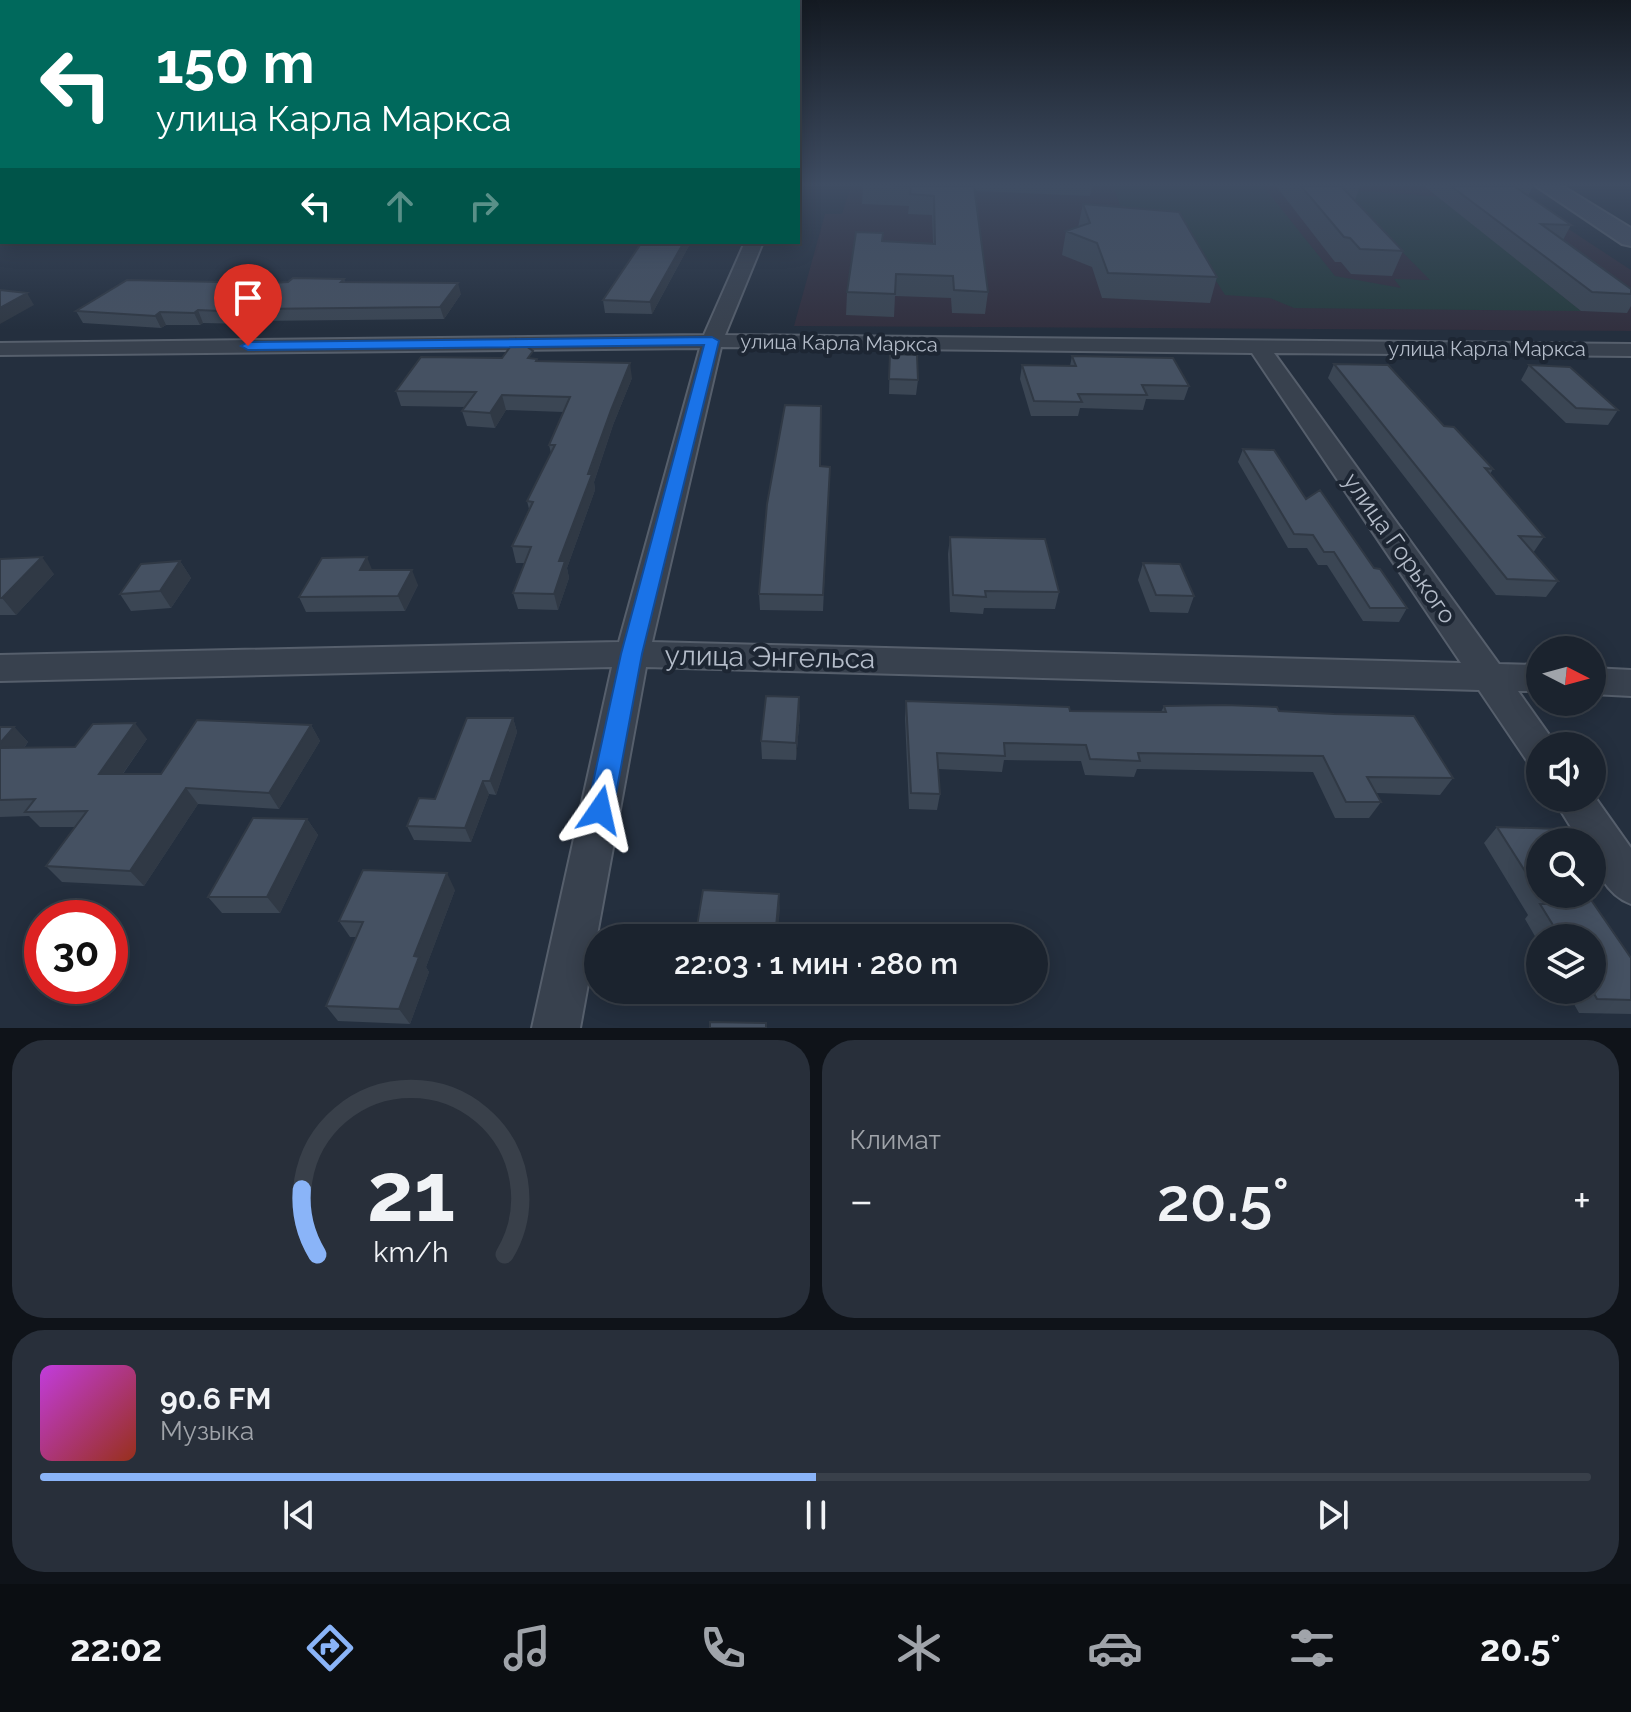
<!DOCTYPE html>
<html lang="ru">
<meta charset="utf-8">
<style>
:root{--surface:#1b232e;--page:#282f3a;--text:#f1f3f6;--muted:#a0a4aa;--line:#39404a;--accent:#8ab4f8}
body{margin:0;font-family:Raleway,sans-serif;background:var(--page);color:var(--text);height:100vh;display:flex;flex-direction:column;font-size:30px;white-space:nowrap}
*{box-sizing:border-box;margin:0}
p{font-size:26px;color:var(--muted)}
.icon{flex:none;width:44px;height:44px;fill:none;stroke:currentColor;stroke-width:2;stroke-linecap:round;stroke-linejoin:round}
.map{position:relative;height:1028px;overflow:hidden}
.panel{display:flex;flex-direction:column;gap:12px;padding:12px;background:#0f1319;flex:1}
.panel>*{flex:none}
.guide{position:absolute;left:0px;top:0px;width:800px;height:244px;box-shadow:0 4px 20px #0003,0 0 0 2px var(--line);background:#00695c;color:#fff;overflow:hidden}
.needle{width:52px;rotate:96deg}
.tools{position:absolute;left:1526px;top:636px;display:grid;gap:16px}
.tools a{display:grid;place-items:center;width:80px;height:80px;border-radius:50%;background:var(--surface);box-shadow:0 4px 20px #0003,0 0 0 2px var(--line);font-size:40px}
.speed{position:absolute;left:24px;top:900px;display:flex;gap:16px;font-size:40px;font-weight:700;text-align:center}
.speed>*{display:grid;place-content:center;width:104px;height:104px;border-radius:50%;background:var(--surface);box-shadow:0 4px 20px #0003,0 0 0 2px var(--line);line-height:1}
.speed .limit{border:12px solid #d22;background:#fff;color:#111}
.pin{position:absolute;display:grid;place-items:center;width:68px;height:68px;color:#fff;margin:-82px -34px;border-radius:50% 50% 50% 0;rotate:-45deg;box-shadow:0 0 8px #0007}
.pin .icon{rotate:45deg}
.me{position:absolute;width:88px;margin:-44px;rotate:11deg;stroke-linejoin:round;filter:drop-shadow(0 0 6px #0008)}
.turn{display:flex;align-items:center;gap:28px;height:168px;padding:0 24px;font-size:36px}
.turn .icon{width:104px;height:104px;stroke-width:2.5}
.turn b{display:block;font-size:56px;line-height:68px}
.lanes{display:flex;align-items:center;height:76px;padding:0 24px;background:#0003;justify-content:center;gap:40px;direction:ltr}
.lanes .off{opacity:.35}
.big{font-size:60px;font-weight:600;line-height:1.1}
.panel .tile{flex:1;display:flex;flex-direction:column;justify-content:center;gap:12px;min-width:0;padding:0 28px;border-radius:32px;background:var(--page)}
.panel .dial{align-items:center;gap:0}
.dial svg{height:208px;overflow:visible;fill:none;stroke:var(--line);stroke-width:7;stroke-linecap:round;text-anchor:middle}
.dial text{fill:var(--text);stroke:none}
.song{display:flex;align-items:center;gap:24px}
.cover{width:96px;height:96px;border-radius:12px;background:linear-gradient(135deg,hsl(290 70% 55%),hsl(10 70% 35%))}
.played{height:8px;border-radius:4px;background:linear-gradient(90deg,var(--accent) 50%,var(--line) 50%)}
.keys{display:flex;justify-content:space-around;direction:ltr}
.heat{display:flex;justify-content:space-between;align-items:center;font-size:44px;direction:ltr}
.panel .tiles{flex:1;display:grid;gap:12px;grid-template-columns:1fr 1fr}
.tile:last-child{grid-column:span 2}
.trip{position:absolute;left:584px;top:924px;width:464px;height:80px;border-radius:40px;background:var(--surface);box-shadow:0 4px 20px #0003,0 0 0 2px var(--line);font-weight:600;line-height:80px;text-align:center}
.menu{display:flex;height:128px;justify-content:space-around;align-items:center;background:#0b0e12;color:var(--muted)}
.menu .icon{width:56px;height:56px}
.menu .active{color:var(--accent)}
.menu b{font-size:36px;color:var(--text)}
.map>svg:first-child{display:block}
.medical{fill:#32303f}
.green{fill:#263c3f}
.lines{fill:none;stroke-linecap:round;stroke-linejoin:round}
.street-casing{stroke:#565f6c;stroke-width:4}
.secondary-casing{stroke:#565f6c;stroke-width:4}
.street{fill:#38414e;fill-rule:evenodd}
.secondary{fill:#465061;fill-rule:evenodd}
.wall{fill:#3b4654}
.shaded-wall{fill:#303945}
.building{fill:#455162;stroke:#303945;stroke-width:2}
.route{fill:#1a73e8;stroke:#114b97;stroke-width:2}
.labels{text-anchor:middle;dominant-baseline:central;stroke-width:8;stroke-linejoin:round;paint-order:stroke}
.far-street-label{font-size:20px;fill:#b4bcc9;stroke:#1d2633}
.street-label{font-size:24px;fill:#b4bcc9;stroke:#1d2633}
.near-street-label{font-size:28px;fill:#b4bcc9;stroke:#1d2633}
</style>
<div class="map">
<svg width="1631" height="1028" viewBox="0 0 1631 1028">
<rect width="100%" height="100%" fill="#242f3e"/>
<path class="medical" d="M851,186H1503L1631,270V331L794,326L825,214H842Z"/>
<path class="green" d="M1113,186H1263L1335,276L1401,288L1394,279L1430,280L1340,189L1441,197L1581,311L1294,308L1270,298L1225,295L1185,232L1124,215Z"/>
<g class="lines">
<g class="street-casing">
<path id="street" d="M745,242H763L725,335L1631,344V356L1274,353L1499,664L1540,665V691H1518L1557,746H1540V766L1527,761L1479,690L646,667L580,1028H532L612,667L0,681V655L619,642L700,348L0,355V343L704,335ZM721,347L1252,353L1461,663L652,642Z
M1592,668L1631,670V696L1592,694Z
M1592,793L1631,848V904C1607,895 1592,868 1592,842H1580L1553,798H1592Z"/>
</g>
<g class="secondary-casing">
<path id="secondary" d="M1536,186H1562L1631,228V246L1622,244Z"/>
</g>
<use href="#street" class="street"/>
<use href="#secondary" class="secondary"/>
</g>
<path class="wall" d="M0,186H2V234H0Z
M863,186H1092L1090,196L975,191L988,292L985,314L952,313L951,298L895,296L894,317L846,315L847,292L882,241L933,243L932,215L908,214L909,206L862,204Z
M1276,186H1360L1355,200L1403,251L1392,276L1351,274L1341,262H1335Z
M1424,186H1533L1528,196L1571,225L1563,240L1631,289V306L1627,313L1581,311Z
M1083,204L1217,277L1210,303L1102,298L1092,267L1062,255L1066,231L1078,227Z
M628,242H691L652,314L605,313L603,300L642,242Z
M344,279L345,282L461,294L444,319L252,321L248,324L203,323L200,325H166L161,328L83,323L76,311Z
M890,354L918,380L916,395L889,394Z
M1072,356L1189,386L1184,400L1146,399L1143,410L1080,408L1078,416H1031L1020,379L1022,365L1070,366Z
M502,358L535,359L538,361L632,378L613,425L594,482L595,490L567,568L569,578L558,610L518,609L513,593L525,563H516L512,546L529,509L527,501L551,453L549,445L563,412L506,410L495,428L467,426L462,411L466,407L401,406L396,391Z
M1334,364L1444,426L1493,469L1490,474L1544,537L1533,553L1558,581L1546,597L1496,595L1328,378Z
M1529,365L1618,410L1608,425L1566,423L1521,380Z
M1243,449L1374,568L1407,608L1399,622L1363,621L1327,565H1318L1307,548H1288L1238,462Z
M829,482L823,611L760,610L759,594Z
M950,537L1059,592L1055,609L984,608L983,614L950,612L948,554Z
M0,559L54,574L16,615H0Z
M180,561L191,578L171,608L131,611L120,594Z
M1143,563L1194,596L1188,613L1150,612L1138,580Z
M372,570L418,585L405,611L306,612L299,597Z
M906,701L1070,711L1161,712L1164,706L1279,711L1453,778L1440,795L1376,793L1381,802L1369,818H1335L1313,772L1137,769L1134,777L1085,775L1081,761L1004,760L1002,772L938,769L940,794L937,810L909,809L905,718Z
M800,714L796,760L762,759L761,741Z
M513,718L517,732L496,795L489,794L471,842L414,840L407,826Z
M311,725L320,741L279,809L198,804L144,886L62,882L46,866L75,827H40L29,816L0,817V727H14L28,742L24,748L75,747L147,739L123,774H161Z
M307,819L318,835L280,913H222L208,897Z
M1497,827L1540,842L1631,958V1014L1579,1013L1566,990H1592V938H1540V945L1525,919L1528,915L1484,843Z
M455,890L426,967L429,972L410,1024L338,1021L326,1006L356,937H350L339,921Z"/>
<path class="shaded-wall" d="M684,242H691L652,314L650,302Z
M458,283L461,294L444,319L440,307Z
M27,293L34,305L0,324V308Z
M246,309L252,321L248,324L242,312Z
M198,310L203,323L200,325L194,313Z
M160,312L166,325L161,328L155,316Z
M630,363L632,378L613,425L594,482L595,490L567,568L569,578L558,610L554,594L559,561L611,410Z
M502,395L506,410L495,428L490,413Z
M42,557L54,574L16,615L2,598Z
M367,557L373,572L360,570Z
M180,561L191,578L171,608L160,591Z
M412,570L418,585L405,611L398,596Z
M799,697L800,714L796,760V743Z
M513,718L517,732L496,795L490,781Z
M135,723L147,739L112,789L99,774Z
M311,725L320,741L279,809L269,793Z
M14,727L28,742L11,764L0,752V743Z
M483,781L489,794L471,842L465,828Z
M186,788L198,804L144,886L130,871Z
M307,819L318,835L280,913L267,897Z
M447,873L455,890L426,967L429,972L410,1024L399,1009L414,956Z
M779,894L780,910L777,938H775Z"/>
<path class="building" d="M0,186H2V223H0Z
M893,186H974L988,292L954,290L953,276L896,274L895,294L847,292L856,232L883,233L882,241L935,244L934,196L910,194L911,187Z
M1301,186H1341L1403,251L1360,249L1350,238L1344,237Z
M1451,186H1514L1571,225L1541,224L1631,289V294L1592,292Z
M1083,204L1179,212L1217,277L1108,273L1097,243L1066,231L1090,223Z
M642,242H684L650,302L603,300Z
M293,278L344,279L341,282L458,283L440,307L246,309L242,312L198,310L194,313L160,312L155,316L76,311L127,280L271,283L288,282Z
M0,290L27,293L0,308Z
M516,339L533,351L528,358L537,359L536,361L630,363L611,410L588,474H592L559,561H565L554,594L513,593L531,547L512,546L533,502L527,501L555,445H549L570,397L502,395L490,413L462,411L476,392L396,391L421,357L502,358Z
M890,354L917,355L918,380L889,379Z
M1072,356L1173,358L1189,386L1142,385L1147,395L1078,394L1082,402L1034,401L1022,365L1076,366Z
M1334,364L1388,365L1444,426L1454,427L1493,469L1485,468L1544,537L1519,536L1558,581L1507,579Z
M1529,365L1570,367L1618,410L1576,408Z
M785,405L821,406L820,466L830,467L823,595L759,594L767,504Z
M1243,449L1274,450L1306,499L1320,490L1374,568L1380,569L1407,608H1370L1334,552H1324L1313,535L1294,534Z
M950,537L1045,539L1059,592L985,591L986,597L953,595Z
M42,557L2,598H0V559Z
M367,557L360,570H412L398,596L299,597L322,558Z
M180,561L160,591L120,594L141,564Z
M1143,563L1180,564L1194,596L1156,595Z
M766,696L799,697L796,743L761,741Z
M906,701L1069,707L1070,711L1166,712L1164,706L1225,705L1277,707L1279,711L1334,714L1414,716L1453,778L1367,777L1381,802H1346L1323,756L1138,753L1140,761L1090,759L1086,745L1004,743L1005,756L937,753L940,794L911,793Z
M467,718H513L490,781H483L465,828L407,826L419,798L435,799Z
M197,720L311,725L269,793L186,788L130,871L46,866L87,811L25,812L35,799L0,800V748L75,747L93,724L135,723L99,774H161Z
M0,727H14L0,743Z
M253,818L307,819L267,897H208Z
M1497,827L1561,829L1570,842H1540V894H1587L1631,958V1000L1597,999L1592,990V938H1561L1540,904H1546Z
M363,870L447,873L414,956L419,957L399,1009L326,1006L363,922L339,921Z
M703,890L779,894L775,938H695Z
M710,1022L766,1023V1028H710Z"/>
<linearGradient id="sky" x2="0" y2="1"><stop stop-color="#141a22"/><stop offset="0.56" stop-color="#3f4d63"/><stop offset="1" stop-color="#3f4d63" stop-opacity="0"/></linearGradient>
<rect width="1631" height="330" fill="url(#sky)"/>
<path class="route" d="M712,337L719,341L642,654L613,810L609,818L600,821L591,818L587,810L621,654L704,345L248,350L241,346L248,342Z"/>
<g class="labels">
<g class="far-street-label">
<text transform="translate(839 343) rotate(1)">улица Карла Маркса</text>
<text x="1487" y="349">улица Карла Маркса</text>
</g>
<g class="street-label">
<text transform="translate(1400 548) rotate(55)">улица Горького</text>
</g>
<g class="near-street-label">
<text transform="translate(770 657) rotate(1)">улица Энгельса</text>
</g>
</g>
</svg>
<div class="tools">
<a><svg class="needle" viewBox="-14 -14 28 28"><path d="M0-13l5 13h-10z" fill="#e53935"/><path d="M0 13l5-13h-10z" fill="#a0a4aa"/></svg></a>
<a><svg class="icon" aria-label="sound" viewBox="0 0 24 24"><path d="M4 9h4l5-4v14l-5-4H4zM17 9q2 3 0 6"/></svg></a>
<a><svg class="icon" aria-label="search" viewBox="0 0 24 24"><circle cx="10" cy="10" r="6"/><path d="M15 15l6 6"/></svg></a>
<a><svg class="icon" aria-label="layers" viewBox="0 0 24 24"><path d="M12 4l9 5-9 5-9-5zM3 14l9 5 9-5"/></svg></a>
</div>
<div class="speed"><div class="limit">30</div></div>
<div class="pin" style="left:248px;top:346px;background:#d93025"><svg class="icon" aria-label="arrive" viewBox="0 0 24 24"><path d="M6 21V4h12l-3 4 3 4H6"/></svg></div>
<svg class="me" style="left:600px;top:810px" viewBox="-20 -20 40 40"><path d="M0-17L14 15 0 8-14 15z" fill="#1a73e8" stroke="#fff" stroke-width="4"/></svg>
<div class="trip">22:03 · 1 мин · 280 m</div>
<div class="guide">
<div class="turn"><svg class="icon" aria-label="left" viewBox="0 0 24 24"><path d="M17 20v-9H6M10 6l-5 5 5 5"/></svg><div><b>150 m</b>улица Карла Маркса</div></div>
<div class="lanes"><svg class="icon" aria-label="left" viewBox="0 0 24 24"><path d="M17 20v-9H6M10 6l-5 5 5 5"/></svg><svg class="icon off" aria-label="ahead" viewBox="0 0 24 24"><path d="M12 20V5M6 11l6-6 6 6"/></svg><svg class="icon off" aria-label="right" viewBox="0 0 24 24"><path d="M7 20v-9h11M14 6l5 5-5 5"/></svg></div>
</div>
</div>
<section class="panel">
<div class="tiles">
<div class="tile dial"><svg viewBox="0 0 100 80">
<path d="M14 69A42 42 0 1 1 86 69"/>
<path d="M14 69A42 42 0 0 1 8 44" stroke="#8ab4f8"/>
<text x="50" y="56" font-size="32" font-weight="700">21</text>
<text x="50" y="72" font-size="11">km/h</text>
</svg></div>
<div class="tile"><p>Климат</p>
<div class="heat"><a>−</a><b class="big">20.5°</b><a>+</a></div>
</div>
<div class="tile">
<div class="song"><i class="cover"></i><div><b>90.6 FM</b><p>Музыка</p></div></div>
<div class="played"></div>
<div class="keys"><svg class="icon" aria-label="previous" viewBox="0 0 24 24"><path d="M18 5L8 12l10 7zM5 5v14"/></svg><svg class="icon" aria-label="pause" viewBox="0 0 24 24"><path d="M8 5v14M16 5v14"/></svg><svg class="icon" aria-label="next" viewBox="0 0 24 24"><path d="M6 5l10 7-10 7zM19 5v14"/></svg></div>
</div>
</div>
</section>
<nav class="menu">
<b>22:02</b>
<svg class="icon active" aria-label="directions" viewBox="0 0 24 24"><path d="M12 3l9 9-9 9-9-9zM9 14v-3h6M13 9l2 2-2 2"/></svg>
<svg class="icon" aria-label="music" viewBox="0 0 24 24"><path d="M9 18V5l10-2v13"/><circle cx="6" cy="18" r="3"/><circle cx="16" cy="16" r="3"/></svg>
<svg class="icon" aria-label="phone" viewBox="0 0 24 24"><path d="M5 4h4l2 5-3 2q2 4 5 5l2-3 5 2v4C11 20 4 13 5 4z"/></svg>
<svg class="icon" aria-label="climate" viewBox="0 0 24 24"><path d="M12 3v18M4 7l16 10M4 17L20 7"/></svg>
<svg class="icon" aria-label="car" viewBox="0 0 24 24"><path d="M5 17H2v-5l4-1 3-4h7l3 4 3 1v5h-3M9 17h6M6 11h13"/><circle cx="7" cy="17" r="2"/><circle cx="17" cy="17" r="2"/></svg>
<svg class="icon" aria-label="filters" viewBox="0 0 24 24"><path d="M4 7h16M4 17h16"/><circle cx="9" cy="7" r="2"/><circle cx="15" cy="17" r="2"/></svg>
<b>20.5°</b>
</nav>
